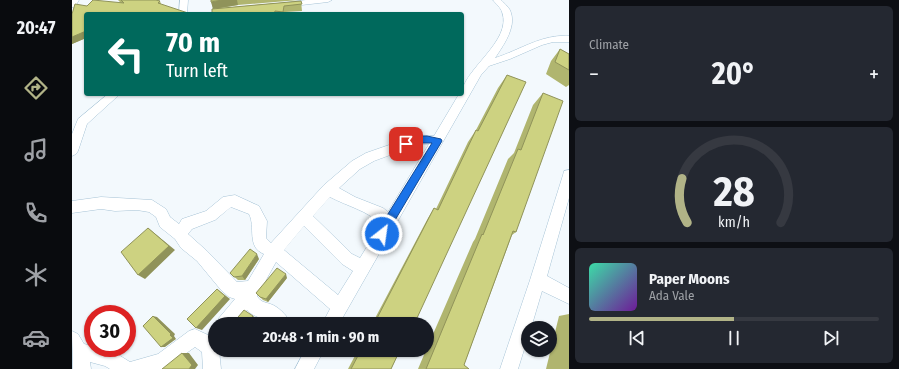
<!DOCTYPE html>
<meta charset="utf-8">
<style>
:root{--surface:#171b24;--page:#242831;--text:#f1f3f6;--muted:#9ea1a6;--line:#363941;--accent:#b1b387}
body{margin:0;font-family:"Fira Sans Condensed",sans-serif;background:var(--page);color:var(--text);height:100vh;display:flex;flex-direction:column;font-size:15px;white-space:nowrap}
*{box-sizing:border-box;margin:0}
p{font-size:13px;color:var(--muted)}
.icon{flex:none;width:22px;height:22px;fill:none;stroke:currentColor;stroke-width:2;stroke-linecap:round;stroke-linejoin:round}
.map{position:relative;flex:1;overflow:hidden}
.side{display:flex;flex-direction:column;gap:6px;padding:6px;background:#0d0f14;width:330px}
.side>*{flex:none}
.banner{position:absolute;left:12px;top:12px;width:380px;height:84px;border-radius:4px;box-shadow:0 1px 3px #0004;background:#00695c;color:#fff;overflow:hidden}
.buttons{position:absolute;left:449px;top:321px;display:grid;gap:8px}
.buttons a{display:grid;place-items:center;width:36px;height:36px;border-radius:50%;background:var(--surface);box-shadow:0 1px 3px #0004;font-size:20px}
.speed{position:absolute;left:12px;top:305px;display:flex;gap:8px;font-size:20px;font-weight:700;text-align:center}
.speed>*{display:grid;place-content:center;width:52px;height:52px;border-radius:50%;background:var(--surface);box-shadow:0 1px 3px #0004;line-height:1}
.speed .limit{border:6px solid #d22;background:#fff;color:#111}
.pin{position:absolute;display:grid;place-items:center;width:34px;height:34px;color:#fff;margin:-17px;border-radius:8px;box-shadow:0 2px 6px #0006}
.me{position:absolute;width:44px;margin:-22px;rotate:30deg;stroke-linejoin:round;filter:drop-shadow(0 0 3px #0008)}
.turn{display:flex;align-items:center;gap:14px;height:84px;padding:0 16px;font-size:18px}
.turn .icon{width:52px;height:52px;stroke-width:2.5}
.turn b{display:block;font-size:28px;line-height:34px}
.big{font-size:30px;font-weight:700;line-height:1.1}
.side .tile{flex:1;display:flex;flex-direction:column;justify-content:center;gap:6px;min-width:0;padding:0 14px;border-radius:6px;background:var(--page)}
.side .dial{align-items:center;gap:0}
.dial svg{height:104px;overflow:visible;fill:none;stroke:var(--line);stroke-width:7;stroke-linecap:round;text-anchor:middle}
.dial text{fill:var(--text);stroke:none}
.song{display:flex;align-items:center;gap:12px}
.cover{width:48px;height:48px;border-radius:6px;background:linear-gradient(135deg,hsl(160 70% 55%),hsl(280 70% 35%))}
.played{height:4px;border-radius:2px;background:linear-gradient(90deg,var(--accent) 50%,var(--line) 50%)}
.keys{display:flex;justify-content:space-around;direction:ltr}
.heat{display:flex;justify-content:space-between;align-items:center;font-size:22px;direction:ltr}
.trip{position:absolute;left:136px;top:317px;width:226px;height:40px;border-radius:20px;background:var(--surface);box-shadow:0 1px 3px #0004;font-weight:700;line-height:40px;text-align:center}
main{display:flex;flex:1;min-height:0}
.tabs{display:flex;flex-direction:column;width:72px;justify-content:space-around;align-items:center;background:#090b0e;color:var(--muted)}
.tabs .icon{width:28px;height:28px}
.tabs .selected{color:var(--accent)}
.tabs b{font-size:18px;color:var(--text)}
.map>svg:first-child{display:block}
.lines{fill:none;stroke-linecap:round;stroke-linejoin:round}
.street-casing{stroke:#a6c3d6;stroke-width:1}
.street{fill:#fff;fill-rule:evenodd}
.wall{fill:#b0b56f}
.shaded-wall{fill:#90935a}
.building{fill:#cdd281;stroke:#90935a}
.route{fill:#1a73e8;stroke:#114b97}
</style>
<main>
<nav class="tabs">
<b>20:47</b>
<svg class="icon selected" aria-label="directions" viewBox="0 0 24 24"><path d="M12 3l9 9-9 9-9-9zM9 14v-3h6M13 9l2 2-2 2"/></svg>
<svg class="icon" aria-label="music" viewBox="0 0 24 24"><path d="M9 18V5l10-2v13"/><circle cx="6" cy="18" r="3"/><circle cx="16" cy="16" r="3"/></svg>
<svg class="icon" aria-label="phone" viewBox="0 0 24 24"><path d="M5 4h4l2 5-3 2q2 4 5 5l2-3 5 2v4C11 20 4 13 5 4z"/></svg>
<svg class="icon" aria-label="climate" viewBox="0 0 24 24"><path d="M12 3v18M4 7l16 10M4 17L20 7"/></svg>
<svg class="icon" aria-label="car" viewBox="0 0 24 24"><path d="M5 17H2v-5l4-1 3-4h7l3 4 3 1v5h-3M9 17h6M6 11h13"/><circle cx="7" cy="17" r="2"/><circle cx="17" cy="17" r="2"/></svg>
</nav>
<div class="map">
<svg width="497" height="369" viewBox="0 0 497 369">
<rect width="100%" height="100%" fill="#f3f9fd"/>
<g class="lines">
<g class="street-casing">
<path id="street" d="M0,0H7L3,7H0Z
M108,0H116L115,14H107Z
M234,0H260L256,2L212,7L208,5L212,3Z
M421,0H429C433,4 438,8 439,13C444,28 431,46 423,58C448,50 470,34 497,36V42H481L470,45L438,59L417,66L409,75L267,324H250L258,309L204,262L185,296C189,303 194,302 201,305C209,309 216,317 219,324H199C192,318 181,317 175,310L164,324H145L147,318L163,299L157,297L149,290L125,261L109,248L103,239L88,227L84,217L77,212L65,210L43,211L29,209L0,213V201L29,197L80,200L94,209L98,217L107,224L110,219L134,211L151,197L163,195L187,206L195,221L194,238L199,243L252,185L280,161L294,153L346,135L362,136L387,94H390C390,70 441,41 430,12C429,8 424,4 421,0ZM348,144H357L316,212L311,208L283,197L267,188L288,169L302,161ZM258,197C275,206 296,211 309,224L288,258L280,254L241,216ZM159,207L177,214C184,227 174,247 192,254L176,281L165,282L135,251L116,234L120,229L143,220ZM232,226L270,264L281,271L266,295L212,250Z
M36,94H48L15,124L6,151L4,154L0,156V134L6,119Z
M497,170V198L475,276L497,288V304L470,291L459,328H456V337L446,369H428L458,280L491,175L492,171Z
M123,329L136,335L143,331V350H147L149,369H131L130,352L123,347L92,369H38L33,366L18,362L19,369H1L0,331L6,334L12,344L21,346V348L37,349L58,362L86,354L117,331Z
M233,350H252L242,369H223Z"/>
</g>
<use href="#street" class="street"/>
</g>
<path class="wall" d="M46,0H84L88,1L89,4L14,14V38L0,44V14L15,6L49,3Z
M139,0H227L166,5L149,8L229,1L230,11L213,12V14H140L141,8Z
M488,49L497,54V85L494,87L474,74L479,61Z
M435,75L345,318L343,319L341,324H300L356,218L362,208L364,209L396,142L404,130L426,88Z
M471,93L444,232L440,235L392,365L397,369H346L354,350H355V348L401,242L403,239L436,159L442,153L461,105Z
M187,259L173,280H166L158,273Z
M215,278L196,302L191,300L184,293Z
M497,314V369H474L487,316Z
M286,350H328L319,369H276Z"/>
<path class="shaded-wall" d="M150,0H165L166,5L141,9L139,2Z
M14,31V38L0,44V37Z
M76,228L103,250L73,279L66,275Z
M185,254L187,259L173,280L170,276Z
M214,274L215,278L196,302L194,299Z
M145,289L158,299L130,330L124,328Z
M81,316L85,317L103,334L102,336L104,339L93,347H89Z
M181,316L184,318L181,321L183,322L181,324H176L178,319Z
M154,350H159L155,354H150Z
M110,353H117L126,365L123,369H117Z"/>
<path class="building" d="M21,0L52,3L49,0H84L88,1L86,3L119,14H14V31L0,37V14L3,4L15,6Z
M139,0H150L139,2Z
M229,1L230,4L212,6L211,12L203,11L202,14H140V9Z
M488,49L497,54V70L483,62Z
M435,75L454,82L345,318L344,317L341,324H302L362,208L366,210L404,130L406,131Z
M471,93L491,101L444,232L441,231L392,365L397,369H354L410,234L411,235L446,149L449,150Z
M76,228L97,246L66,275L49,252Z
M178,249L185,254L170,276L162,277L158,273Z
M205,268L214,274L194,299L188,297L184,293Z
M145,289L153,296L124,328L115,319Z
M172,310L181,316L178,319L180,320L176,324H157L161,323Z
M81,316L99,334L98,335L101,338L89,347L71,326Z
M143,340V346L140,343Z
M146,350H154L150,354Z
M289,350H328L319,369H279Z
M110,353L120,365L117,369H90Z"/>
<path class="route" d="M355,136L369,139L370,141L313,237L310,238L306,237L305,234L306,230L360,143H347L334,147L330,144L331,142L346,136Z"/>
</svg>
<div class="buttons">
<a><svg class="icon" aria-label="layers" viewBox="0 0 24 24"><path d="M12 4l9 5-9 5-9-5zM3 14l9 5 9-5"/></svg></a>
</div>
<div class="speed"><div class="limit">30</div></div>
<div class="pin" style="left:334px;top:144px;background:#d93025"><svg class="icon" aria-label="arrive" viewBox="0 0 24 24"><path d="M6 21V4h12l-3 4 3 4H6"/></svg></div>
<svg class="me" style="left:310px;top:234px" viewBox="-20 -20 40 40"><circle r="17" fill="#1a73e8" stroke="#fff" stroke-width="3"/><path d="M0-11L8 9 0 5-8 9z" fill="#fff"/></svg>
<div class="trip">20:48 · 1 min · 90 m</div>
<div class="banner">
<div class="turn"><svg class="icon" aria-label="left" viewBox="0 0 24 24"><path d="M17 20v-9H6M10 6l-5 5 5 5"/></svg><div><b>70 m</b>Turn left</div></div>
</div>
</div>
<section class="side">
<div class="tile"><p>Climate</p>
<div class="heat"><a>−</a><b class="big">20°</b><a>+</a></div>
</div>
<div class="tile dial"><svg viewBox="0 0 100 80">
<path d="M14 69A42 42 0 1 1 86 69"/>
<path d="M14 69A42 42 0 0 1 10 35" stroke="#b1b387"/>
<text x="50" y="56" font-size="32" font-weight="700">28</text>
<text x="50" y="72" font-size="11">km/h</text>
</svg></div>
<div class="tile">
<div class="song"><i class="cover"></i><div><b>Paper Moons</b><p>Ada Vale</p></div></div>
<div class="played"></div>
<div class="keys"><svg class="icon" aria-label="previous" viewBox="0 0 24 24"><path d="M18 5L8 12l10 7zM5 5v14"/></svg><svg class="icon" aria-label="pause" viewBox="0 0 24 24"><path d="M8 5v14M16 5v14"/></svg><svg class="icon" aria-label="next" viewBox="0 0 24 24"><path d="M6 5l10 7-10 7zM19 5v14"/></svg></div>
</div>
</section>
</main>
